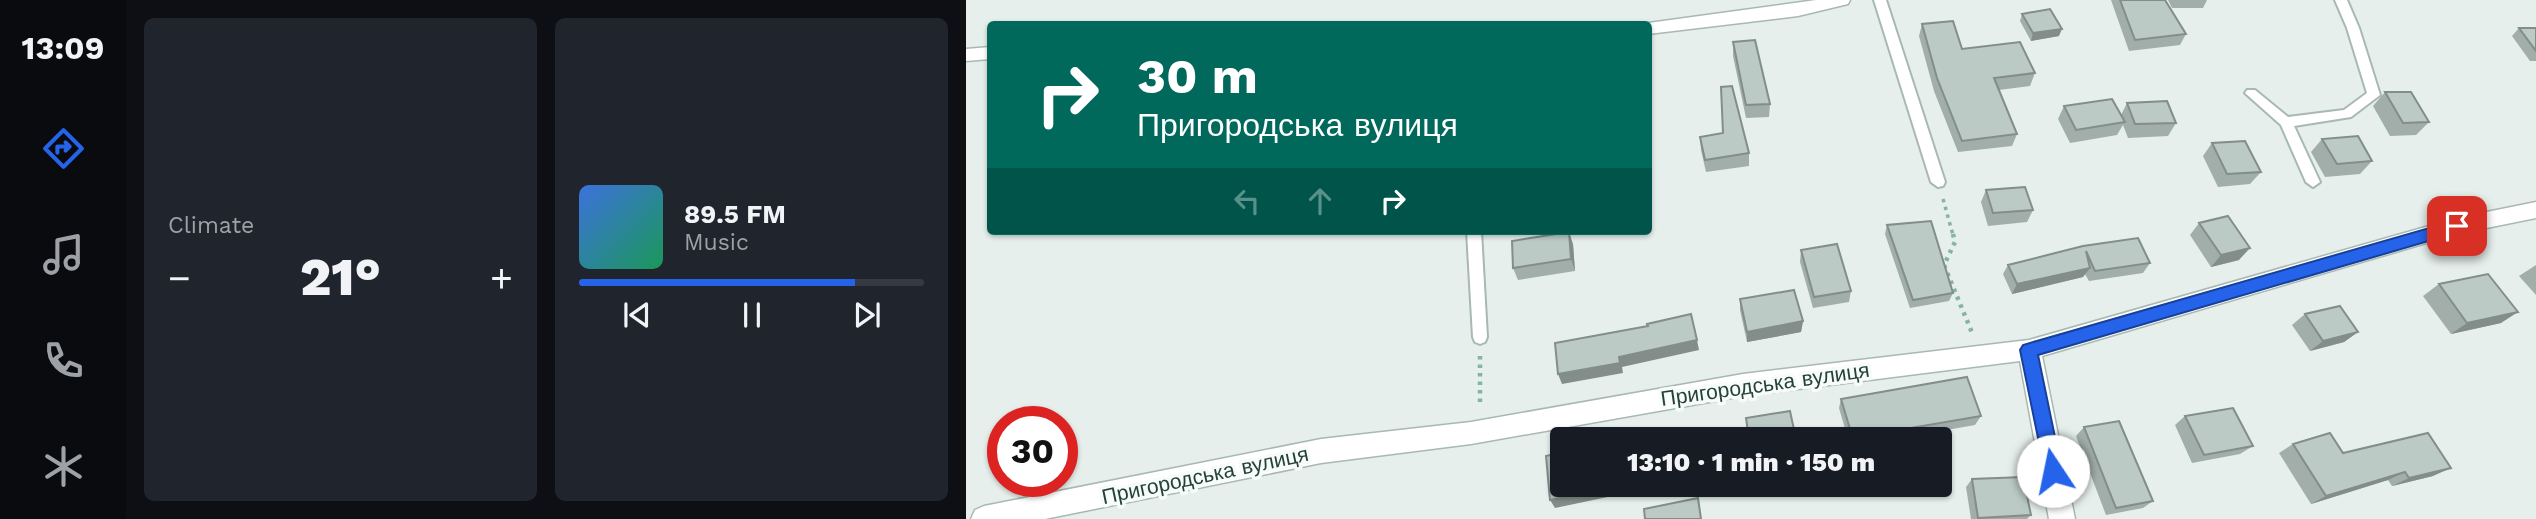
<!DOCTYPE html>
<meta charset="utf-8">
<style>
:root{--surface:#171b24;--page:#20242c;--text:#f1f3f6;--muted:#9ea1a6;--line:#363941;--accent:#2563eb}
body{margin:0;font-family:"Work Sans",sans-serif;background:var(--page);color:var(--text);height:100vh;display:flex;flex-direction:column;font-size:26px;white-space:nowrap}
*{box-sizing:border-box;margin:0}
p{font-size:23px;color:var(--muted)}
.icon{flex:none;width:38px;height:38px;fill:none;stroke:currentColor;stroke-width:2;stroke-linecap:round;stroke-linejoin:round}
.map{position:relative;flex:1;overflow:hidden}
.details{display:flex;flex-direction:column;gap:18px;padding:18px;background:#0d0f14;width:840px}
.details>*{flex:none}
.guide{position:absolute;left:21px;top:21px;width:665px;height:214px;border-radius:7px;box-shadow:0 2px 5px #0004;background:#00695c;color:#fff;overflow:hidden}
.speed{position:absolute;left:21px;top:406px;display:flex;gap:14px;font-size:35px;font-weight:700;text-align:center}
.speed>*{display:grid;place-content:center;width:91px;height:91px;border-radius:50%;background:var(--surface);box-shadow:0 2px 5px #0004;line-height:1}
.speed .limit{border:10px solid #d22;background:#fff;color:#111}
.pin{position:absolute;display:grid;place-items:center;width:60px;height:60px;color:#fff;margin:-30px;border-radius:14px;box-shadow:0 4px 10px #0006}
.me{position:absolute;width:77px;margin:-38px;rotate:349deg;stroke-linejoin:round;filter:drop-shadow(0 0 5px #0008)}
.turn{display:flex;align-items:center;gap:24px;height:147px;padding:0 35px;font-size:32px}
.turn .icon{width:91px;height:91px;stroke-width:2.5}
.turn b{display:block;font-size:49px;line-height:60px}
.lanes{display:flex;align-items:center;height:66px;padding:0 35px;background:#0003;justify-content:center;gap:35px;direction:ltr}
.lanes .off{opacity:.35}
.big{font-size:52px;font-weight:800;line-height:1.1}
.details .tile{flex:1;display:flex;flex-direction:column;justify-content:center;gap:10px;min-width:0;padding:0 24px;border-radius:10px;background:var(--page)}
.song{display:flex;align-items:center;gap:21px}
.cover{width:84px;height:84px;border-radius:10px;background:linear-gradient(135deg,hsl(220 70% 55%),hsl(150 70% 35%))}
.played{height:7px;border-radius:4px;background:linear-gradient(90deg,var(--accent) 80%,var(--line) 80%)}
.keys{display:flex;justify-content:space-around;direction:ltr}
.heat{display:flex;justify-content:space-between;align-items:center;font-size:38px;direction:ltr}
.details .tiles{flex:1;display:grid;gap:18px;grid-template-columns:repeat(2,1fr)}
.trip{position:absolute;left:584px;top:427px;width:402px;height:70px;border-radius:7px;background:var(--surface);box-shadow:0 2px 5px #0004;font-weight:800;line-height:70px;text-align:center}
main{display:flex;flex:1;min-height:0}
.menu{display:flex;flex-direction:column;width:126px;justify-content:space-around;align-items:center;background:#090b0e;color:var(--muted)}
.menu .icon{width:49px;height:49px}
.menu .on{color:var(--accent)}
.menu b{font-size:32px;color:var(--text)}
.map>svg:first-child{display:block}
.lines{fill:none;stroke-linecap:round;stroke-linejoin:round}
.service-casing{stroke:#a8b8b2;stroke-width:4}
.minor-casing{stroke:#a8b8b2;stroke-width:3}
.path-far1{stroke:#86b3a5;stroke-width:3.5;stroke-dasharray:3.5 4.5;stroke-linecap:butt}
.path{stroke:#86b3a5;stroke-width:4.5;stroke-dasharray:3.5 5;stroke-linecap:butt}
.service{fill:#fff;fill-rule:evenodd}
.minor{fill:#fff;fill-rule:evenodd}
.wall{fill:#a1aea9}
.shaded-wall{fill:#838d89}
.building{fill:#bbcac4;stroke:#838d89;stroke-width:2}
.route{fill:#2563eb;stroke:#184099;stroke-width:2}
.labels{text-anchor:middle;dominant-baseline:central;stroke-width:7;stroke-linejoin:round;paint-order:stroke}
.street-label{font-size:21px;fill:#24423a;stroke:#f7fbf9}
</style>
<main>
<nav class="menu">
<b>13:09</b>
<svg class="icon on" aria-label="directions" viewBox="0 0 24 24"><path d="M12 3l9 9-9 9-9-9zM9 14v-3h6M13 9l2 2-2 2"/></svg>
<svg class="icon" aria-label="music" viewBox="0 0 24 24"><path d="M9 18V5l10-2v13"/><circle cx="6" cy="18" r="3"/><circle cx="16" cy="16" r="3"/></svg>
<svg class="icon" aria-label="phone" viewBox="0 0 24 24"><path d="M5 4h4l2 5-3 2q2 4 5 5l2-3 5 2v4C11 20 4 13 5 4z"/></svg>
<svg class="icon" aria-label="climate" viewBox="0 0 24 24"><path d="M12 3v18M4 7l16 10M4 17L20 7"/></svg>
</nav>
<section class="details">
<div class="tiles">
<div class="tile"><p>Climate</p>
<div class="heat"><a>−</a><b class="big">21°</b><a>+</a></div>
</div>
<div class="tile">
<div class="song"><i class="cover"></i><div><b>89.5 FM</b><p>Music</p></div></div>
<div class="played"></div>
<div class="keys"><svg class="icon" aria-label="previous" viewBox="0 0 24 24"><path d="M18 5L8 12l10 7zM5 5v14"/></svg><svg class="icon" aria-label="pause" viewBox="0 0 24 24"><path d="M8 5v14M16 5v14"/></svg><svg class="icon" aria-label="next" viewBox="0 0 24 24"><path d="M6 5l10 7-10 7zM19 5v14"/></svg></div>
</div>
</div>
</section>
<div class="map">
<svg width="1570" height="519" viewBox="0 0 1570 519">
<rect width="100%" height="100%" fill="#e6efeb"/>
<g class="lines">
<g class="service-casing">
<path id="service" d="M908,0H920L979,182L977,186L972,187L965,182Z
M1369,0H1381L1393,28L1414,95L1385,117L1328,126L1354,182L1347,187L1340,182L1315,125L1279,93L1281,90H1289L1322,117L1378,110L1401,93L1381,28Z
M501,231H515L521,337L519,342L514,344L509,342L507,337Z"/>
</g>
<g class="minor-casing">
<path id="minor" d="M850,0H884L882,4L832,16L682,34V24H675Z
M24,47V59L0,61V49Z
M1570,202V218L1491,234L1076,356L1109,519H1083L1054,361L777,396L505,444L355,463L79,519H5L9,510L18,506L355,439L505,422L777,374L1063,340L1491,218Z"/>
</g>
<path class="path-far1" d="M977,199L987,235"/>
<path class="path" d="M987,234L989,242L978,265L1007,335
M514,356V407"/>
<use href="#service" class="service"/>
<use href="#minor" class="minor"/>
</g>
<path class="wall" d="M1145,0H1199L1220,34L1214,45L1163,51Z
M1202,0H1241L1237,8H1206Z
M1056,14L1093,36L1065,41L1054,21Z
M956,24L996,49L1069,73L1064,86L1033,90L1051,134L1046,146L992,152L968,91L953,36Z
M1553,28H1570V61H1564L1546,36Z
M767,42L804,104L803,117L780,118L767,56Z
M1419,92L1463,122L1450,135L1424,136L1407,106Z
M1161,103L1210,123L1202,136L1162,138L1157,125L1151,135L1104,143L1092,119L1098,106L1155,115Z
M734,137L783,153V166L740,172L735,150Z
M1356,139L1406,161L1394,174L1359,177L1345,152Z
M1246,143L1295,172L1284,184L1252,187L1237,156Z
M1020,190L1067,210L1061,222L1022,226L1015,202Z
M1233,223L1273,260L1245,267L1224,235Z
M921,225L987,293L983,301L944,308L919,234Z
M607,244L609,271L552,280L547,268Z
M1117,246L1184,263L1177,273L1123,281L1119,274L1117,277L1046,294L1037,274L1042,265Z
M835,250L885,291L883,302L847,308L834,262Z
M1570,265V295L1553,276Z
M1473,284L1535,323L1485,334L1457,296Z
M774,299L837,321L835,332L781,342L774,310Z
M1339,314L1392,332L1378,342L1344,351L1326,325Z
M875,399L1015,416L1009,425L929,439H882L873,408Z
M1219,416L1287,446L1274,454L1226,463L1209,425Z
M1118,427L1187,501L1177,508L1140,515L1110,436Z
M1327,444L1377,453L1467,476L1426,486L1422,480L1345,504L1313,453Z
M1006,479L1065,515L1061,519H1005L1000,487Z"/>
<path class="shaded-wall" d="M1096,29L1093,36L1065,41L1067,33Z
M603,232L607,244L609,271L605,259Z
M1284,248L1273,260L1245,267L1255,255Z
M1124,268L1117,277L1046,294L1051,284Z
M1552,312L1535,323L1485,334L1501,323Z
M837,321L835,332L781,342V332Z
M1392,332L1378,342L1344,351L1357,341Z
M731,340L733,350L656,367L657,373L596,384L592,374L653,357Z
M1485,468L1467,476L1426,486L1443,478Z
M1439,472L1422,480L1345,504L1360,496Z
M658,485H660L661,493L589,508L584,500Z"/>
<path class="building" d="M1154,0H1199L1220,34L1169,40Z
M1084,9L1096,29L1067,33L1056,14Z
M987,21L996,49L1054,42L1069,73L1028,78L1051,134L996,141L971,78L956,24Z
M1553,28H1570V51Z
M789,40L804,104L780,105L767,42Z
M766,86L783,153L739,160L734,137L757,133L755,87Z
M1419,92H1445L1463,122L1437,123Z
M1146,99L1159,122L1110,130L1098,106Z
M1201,101L1210,123L1169,124L1161,103Z
M1392,136L1406,161L1371,164L1356,139Z
M1279,141L1295,172L1261,174L1246,143Z
M1059,187L1067,210L1027,213L1020,190Z
M1262,216L1284,248L1255,255L1233,223Z
M965,221L987,293L947,300L921,225Z
M603,232L605,259L547,268L546,241Z
M1172,238L1184,263L1129,271L1120,251L1124,268L1051,284L1042,265L1117,246Z
M871,244L885,291L848,297L835,250Z
M1522,274L1552,312L1501,323L1473,284Z
M828,290L837,321L781,332L774,299Z
M1374,306L1392,332L1357,341L1339,314Z
M725,314L731,340L653,357L654,363L592,374L589,343L682,326L681,324Z
M1001,377L1015,416L927,431L929,439H887L875,399Z
M1267,408L1287,446L1238,455L1219,416Z
M824,411L830,439H783L780,418Z
M1153,421L1187,501L1150,508L1118,427Z
M1364,433L1377,453L1462,433L1485,468L1443,478L1439,472L1360,496L1327,444Z
M597,452V485H658L584,500L580,456Z
M1057,477L1065,515L1012,518L1006,479Z
M732,498L735,519H679L678,509Z"/>
<path class="route" d="M1491,220L1499,226L1497,231L1072,355L1096,471L1093,477L1087,480L1080,477L1054,350L1057,345Z"/>
<g class="labels">
<g class="street-label">
<text transform="translate(799 384) rotate(-8)">Пригородська вулиця</text>
<text transform="translate(239 475) rotate(-12)">Пригородська вулиця</text>
</g>
</g>
</svg>
<div class="speed"><div class="limit">30</div></div>
<div class="pin" style="left:1491px;top:226px;background:#d93025"><svg class="icon" aria-label="arrive" viewBox="0 0 24 24"><path d="M6 21V4h12l-3 4 3 4H6"/></svg></div>
<svg class="me" style="left:1087px;top:471px" viewBox="-20 -20 40 40"><circle r="19" fill="#fff"/><path d="M0-13L10 11 0 6-10 11z" fill="#2563eb"/></svg>
<div class="trip">13:10 · 1 min · 150 m</div>
<div class="guide">
<div class="turn"><svg class="icon" aria-label="right" viewBox="0 0 24 24"><path d="M7 20v-9h11M14 6l5 5-5 5"/></svg><div><b>30 m</b>Пригородська вулиця</div></div>
<div class="lanes"><svg class="icon off" aria-label="left" viewBox="0 0 24 24"><path d="M17 20v-9H6M10 6l-5 5 5 5"/></svg><svg class="icon off" aria-label="ahead" viewBox="0 0 24 24"><path d="M12 20V5M6 11l6-6 6 6"/></svg><svg class="icon" aria-label="right" viewBox="0 0 24 24"><path d="M7 20v-9h11M14 6l5 5-5 5"/></svg></div>
</div>
</div>
</main>
